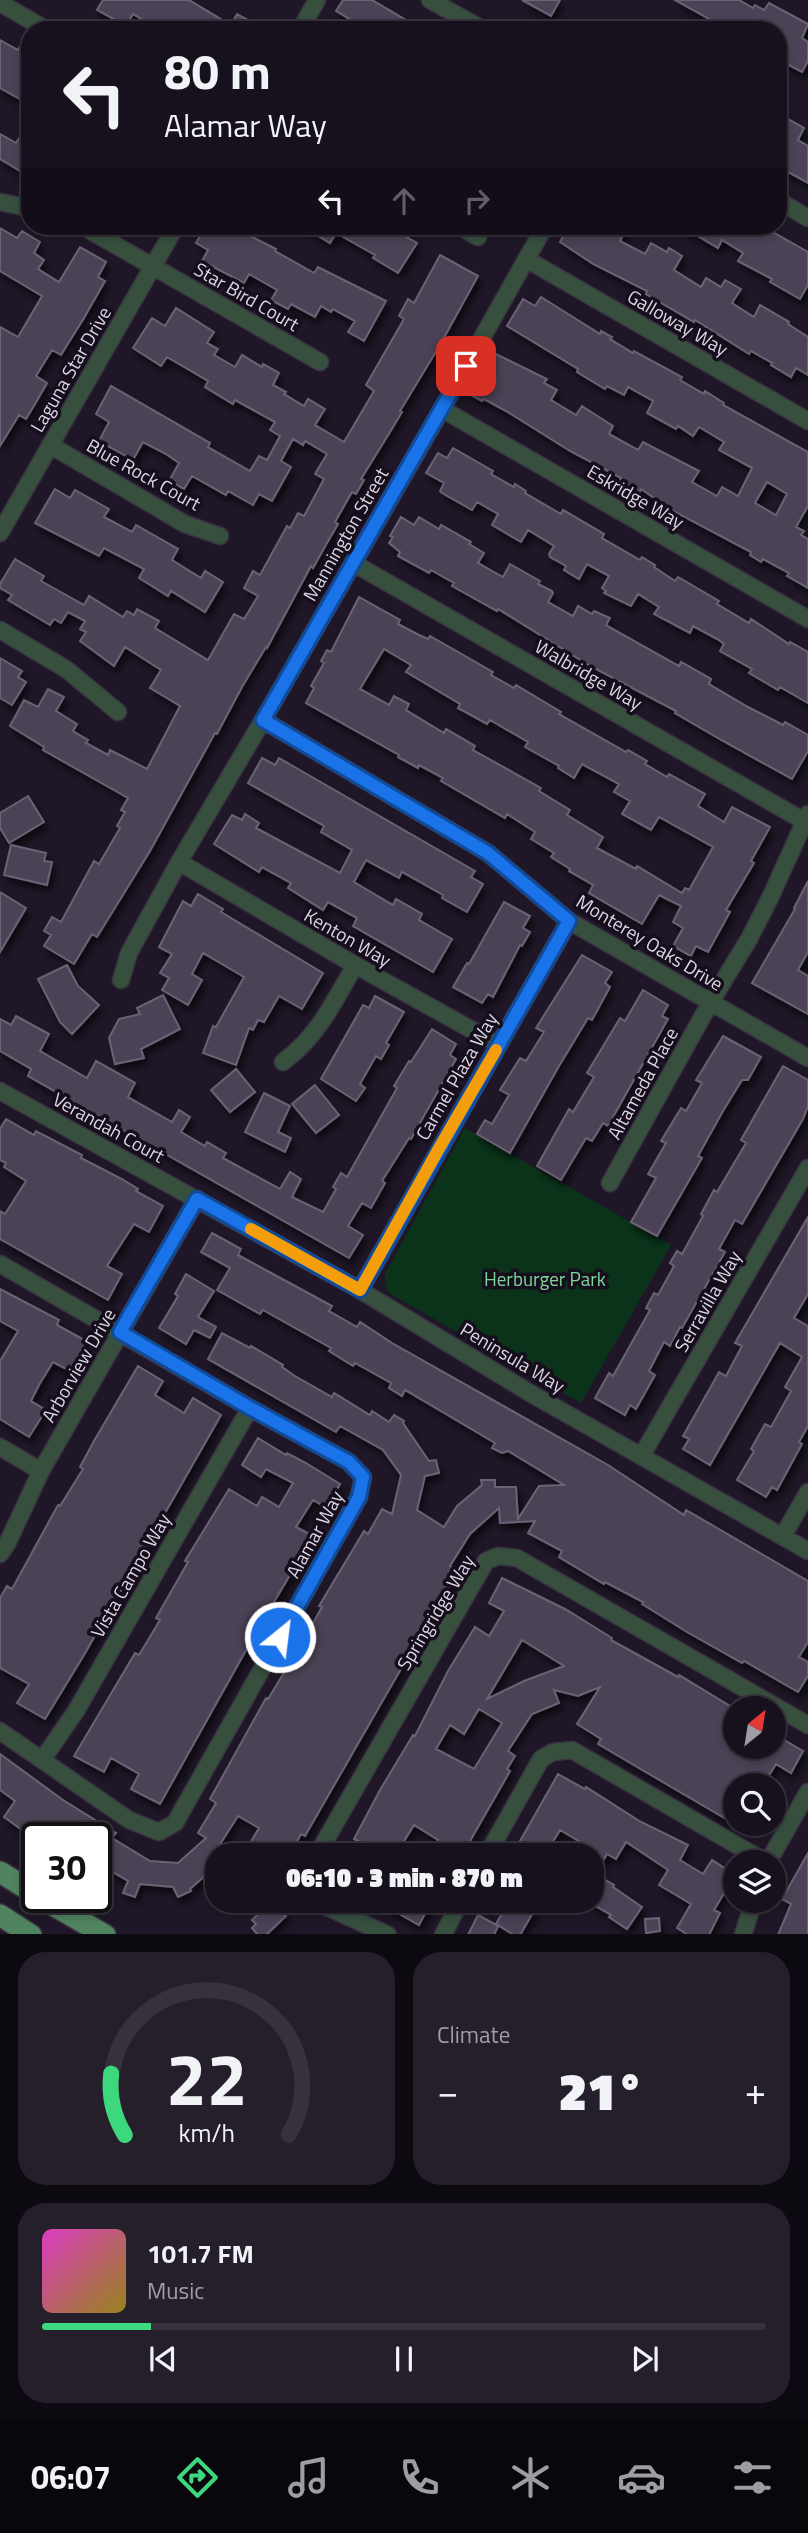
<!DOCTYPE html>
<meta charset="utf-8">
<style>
:root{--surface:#17111d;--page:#241f2a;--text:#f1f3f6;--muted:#9e9da4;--line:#36313b;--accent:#3dd77d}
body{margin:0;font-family:"Titillium Web",sans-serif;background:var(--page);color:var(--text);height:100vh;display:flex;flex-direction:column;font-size:26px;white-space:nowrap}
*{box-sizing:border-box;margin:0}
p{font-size:23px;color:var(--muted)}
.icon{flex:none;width:38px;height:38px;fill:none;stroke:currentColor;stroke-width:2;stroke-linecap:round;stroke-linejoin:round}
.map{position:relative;height:1934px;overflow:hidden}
.sheet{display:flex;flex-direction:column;gap:18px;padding:18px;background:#0d0910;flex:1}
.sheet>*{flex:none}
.top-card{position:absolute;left:21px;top:21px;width:766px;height:214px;border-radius:28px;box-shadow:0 4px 10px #0003,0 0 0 2px var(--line);background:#17111d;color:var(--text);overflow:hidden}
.needle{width:46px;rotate:30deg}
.buttons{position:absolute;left:723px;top:1696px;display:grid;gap:14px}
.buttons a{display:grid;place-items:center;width:63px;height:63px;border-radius:50%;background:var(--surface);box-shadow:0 4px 10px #0003,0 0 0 2px var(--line);font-size:35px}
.speed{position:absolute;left:21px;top:1822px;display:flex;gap:14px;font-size:35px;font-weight:700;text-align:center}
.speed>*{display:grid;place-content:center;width:91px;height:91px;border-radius:50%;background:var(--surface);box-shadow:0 4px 10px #0003,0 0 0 2px var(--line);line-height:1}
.speed .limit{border:4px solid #111;border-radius:10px;background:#fff;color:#111}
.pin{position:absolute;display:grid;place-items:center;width:60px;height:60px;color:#fff;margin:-30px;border-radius:14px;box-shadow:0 4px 10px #0006}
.me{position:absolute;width:77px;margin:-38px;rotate:29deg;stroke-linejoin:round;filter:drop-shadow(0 0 5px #0008)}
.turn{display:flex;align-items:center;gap:24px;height:147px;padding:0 28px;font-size:32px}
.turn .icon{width:91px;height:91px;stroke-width:2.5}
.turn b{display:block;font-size:49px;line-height:60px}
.lanes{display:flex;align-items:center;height:66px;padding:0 28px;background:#0003;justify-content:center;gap:35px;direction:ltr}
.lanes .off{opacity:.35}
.big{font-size:52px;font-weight:800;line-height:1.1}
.sheet .tile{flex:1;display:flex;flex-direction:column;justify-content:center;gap:10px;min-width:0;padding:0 24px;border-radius:28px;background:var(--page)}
.sheet .dial{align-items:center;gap:0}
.dial svg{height:182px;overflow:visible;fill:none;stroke:var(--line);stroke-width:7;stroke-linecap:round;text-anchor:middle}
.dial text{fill:var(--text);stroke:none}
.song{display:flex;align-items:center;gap:21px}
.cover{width:84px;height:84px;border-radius:10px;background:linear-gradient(135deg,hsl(310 70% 55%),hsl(50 70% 35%))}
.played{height:7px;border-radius:4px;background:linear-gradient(90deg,var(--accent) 15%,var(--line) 15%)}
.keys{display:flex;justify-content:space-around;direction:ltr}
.heat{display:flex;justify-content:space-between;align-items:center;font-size:38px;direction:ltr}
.sheet .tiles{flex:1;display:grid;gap:18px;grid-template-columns:1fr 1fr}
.tile:last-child{grid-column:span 2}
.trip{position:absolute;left:205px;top:1843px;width:399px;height:70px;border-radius:28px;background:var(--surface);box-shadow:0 4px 10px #0003,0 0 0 2px var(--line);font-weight:800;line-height:70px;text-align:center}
.tab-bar{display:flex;height:112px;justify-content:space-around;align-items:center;background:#09070c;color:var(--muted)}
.tab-bar .icon{width:49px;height:49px}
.tab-bar .selected{color:var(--accent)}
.tab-bar b{font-size:32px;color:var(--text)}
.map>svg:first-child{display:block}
.green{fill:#0a331a}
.building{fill:#4c4355;stroke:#6b6275;stroke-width:2;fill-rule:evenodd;filter:url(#shadow)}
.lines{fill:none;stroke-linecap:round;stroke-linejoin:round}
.minor-casing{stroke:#393241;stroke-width:19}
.major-casing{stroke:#393241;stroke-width:24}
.minor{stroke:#37503e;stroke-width:16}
.major{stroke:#508460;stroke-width:21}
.route-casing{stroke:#114b97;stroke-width:18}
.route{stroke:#1a73e8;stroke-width:12}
.slow{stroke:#f59e0b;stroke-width:12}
.labels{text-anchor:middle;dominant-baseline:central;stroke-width:7;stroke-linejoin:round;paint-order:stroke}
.street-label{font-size:19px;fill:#dcd7e2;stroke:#160e1d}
.park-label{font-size:19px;fill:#7cd799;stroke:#160e1d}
</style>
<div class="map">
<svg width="808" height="1935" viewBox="0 0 808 1935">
<defs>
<filter id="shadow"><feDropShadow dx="3.5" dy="6" stdDeviation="3.5" flood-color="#0009"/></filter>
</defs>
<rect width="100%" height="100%" fill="#1f1727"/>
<path class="green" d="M465,1128L671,1245L581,1403L387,1292L385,1274Z"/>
<path class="building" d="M103,0H189L231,25L237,14L266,30H171L159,23L156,28L133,14L126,26L97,10Z
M343,0H372L423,30H368L336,11Z
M522,0H560L551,16Z
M675,0H739L753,8L755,5L764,10L769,3L808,24L802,38L808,42V61L802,72L779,60V30H729Z
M0,40L18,50L19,48L30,54V94L25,102L0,88Z
M779,114L804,128L798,140L808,146V183L779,167Z
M30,121V177L0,159V134L16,143Z
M206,226H231L276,249L275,251L314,273L318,267L386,301L364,341L348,332L355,321L333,309L331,312L321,306L315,317L291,304L288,309L271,300L277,290L249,274L244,283L202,261L208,250L196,243Z
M302,226H400L408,230L405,236L417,243L398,273L373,258L375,255L336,233L330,243Z
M569,226H616L625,231L620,241L645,254L651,243L667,252L669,248L682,256L674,270L701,287L706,278L721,287L725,280L741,289L732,303L754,317L760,305L789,322L788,324L808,337V375L796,368L791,377L771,365L772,363L751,351L749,354L695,320L694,322L646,294L647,291L593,264L560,242Z
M681,226H745L755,231L758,226H762L808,252V285L800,299L770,282L772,279L738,261L743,253L722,240L718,248Z
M0,228L17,238L22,231L40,242L34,253L44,260L38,269L59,282L80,247L106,262L98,277L105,281L84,318L61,355L52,350L36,376L47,383L35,404L26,419L19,415L0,446V327L18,337L42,296L0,271Z
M440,255L478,276L440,345L400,411L402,412L390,432L361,479L364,480L356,494L352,492L335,522L338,524L327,543L313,568L311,566L267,648L266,647L242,687L217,734L215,733L150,851L97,937L92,934L74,964L44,946L51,935L44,931L52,917L61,922L94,861L99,864L120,828L117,826L125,812L121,810L128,798L43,750L44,747L10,726L24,700L38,707L48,689L64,697L56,711L77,724L73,731L88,740L86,743L108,755L110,750L147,769L180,706L150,688L161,670L125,647L114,666L80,641L86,632L80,629L85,621L68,612L61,623L54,619L50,625L8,600L12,595L0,588V584L15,559L44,576L41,581L84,605L89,596L123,617L127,611L134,615L137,609L159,621L155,628L208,660L234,614L244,619L258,596L244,588L253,571L260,575L287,526L290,528L298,513L304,516L324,479L315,474L327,454L305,441L303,445L293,439L281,461L291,467L272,501L259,494L253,505L228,491L226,495L192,476L184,489L169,481L179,463L166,454L143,442L133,460L99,441L109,422L96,414L111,386L210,443L208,447L250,471L259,456L267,460L280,436L270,430L275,422L235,400L233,404L205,387L208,381L167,357L161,366L133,348L152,318L165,326L176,308L214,332L207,343L218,349L214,355L235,367L242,355L262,367L263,364L279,373L273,385L286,392L284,394L304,406L308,399L325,409L315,425L344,442L374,391L366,385L404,319L399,316L408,299L414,303Z
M541,297L600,334L601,331L612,337L610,339L633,353L634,351L682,377L680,380L704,394L705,391L724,403L723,405L808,452V506L796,527L804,531L801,535L808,539V588L787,576L789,573L763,559L761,562L750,555L751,552L673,511L641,489L640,492L620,480L621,478L570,451L506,411L484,399L482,401L471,395L494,353L547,379L544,383L557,390L551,400L576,415L582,406L613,426L609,434L638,450L643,442L699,471L692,482L717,496L722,487L738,496L752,468L719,450L724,442L699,427L693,436L678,426L676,429L647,413L653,401L628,387L624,395L607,386L605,389L577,372L578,369L507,326L523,299L535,306ZM767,482L787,494L776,515L755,503Z
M453,448L493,471L491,474L514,487L515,484L526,491L525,493L561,514L563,510L604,534L602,538L640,560L642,557L655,565L654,567L675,581L678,577L719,601L717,604L749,623L751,619L789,644L790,642L808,652V703L780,687L778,690L749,673L752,669L720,651L724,644L719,640L693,626L690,633L654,614L659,607L638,594L631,606L604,593L606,591L602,588L609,576L587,564L579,579L564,570L566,566L550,557L549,554L554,546L528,530L521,542L492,525L498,514L477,502L472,510L442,493L440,491L444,483L426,473L438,453L447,458Z
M55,489L70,498L75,490L93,500L109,509L104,517L132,532L136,525L178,549L172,560L201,578L205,571L223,582L205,612L171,591L168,596L139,578L144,569L104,548L99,556L35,523Z
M401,517L414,525L419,517L439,529L441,525L471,542L469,544L484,553L478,563L503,577L510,564L540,581L538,584L552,591L553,593L548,602L573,616L578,606L592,614L594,611L610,618L606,625L679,666L681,662L711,679L709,684L748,707L783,725L785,722L808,735V751L792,779L723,741L675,713L676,711L590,666L498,609L497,611L452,586L454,583L431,570L429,573L398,556L400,552L389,543L393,537L390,536Z
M359,597L400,620L398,624L419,635L428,639L430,636L493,672L491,675L514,688L516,685L561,712L559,714L626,752L628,750L647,761L645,764L667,777L669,774L705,794L698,806L724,822L732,807L770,827L751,861L754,863L726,910L730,912L708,952L696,946L691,956L673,946L683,928L673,922L681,906L659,895L642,924L589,893L593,885L569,871L570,869L551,857L554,853L531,839L535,832L507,814L505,818L441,781L443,778L419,765L418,768L398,757L399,755L306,703L314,688L311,686L324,663L321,661L327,650L331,652ZM384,649L411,665L406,672L460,704L458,708L487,724L490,720L528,742L525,747L559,766L558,768L574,778L582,764L619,784L614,792L630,801L622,814L651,830L659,817L713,847L689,890L685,888L682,893L637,866L636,869L597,848L603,837L567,815L570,810L539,791L541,788L473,750L475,746L446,729L444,733L406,710L409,704L394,696L389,705L360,689Z
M0,658L22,671L18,677L26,682L12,705L0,698Z
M262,758L275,765L279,758L475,871L471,877L483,884L467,912L442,898L443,895L402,872L399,878L366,860L354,882L393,905L396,899L422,914L419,920L452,939L433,972L353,926L357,918L328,902L323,910L288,888L291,883L262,867L259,872L214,844L232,815L242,820L245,814L259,823L256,828L340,873L352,850L321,832L324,826L248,783Z
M28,796L44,822L9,843L0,828V813Z
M11,845L46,853L44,861L52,862L47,885L4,875Z
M808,881V952L798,970L808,976V1014L752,983L795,909L794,908Z
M0,892L26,908L0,952Z
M198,894L223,909L221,912L323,973L302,1009L279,996L264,1022L258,1020L253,1030L249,1028L236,1065L203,1053L213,1026L216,1027L244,977L203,953L192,974L202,980L188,1005L162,990L169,978L160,973L172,954L159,947L183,901L191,906Z
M504,902L530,916L523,928L530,932L522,946L520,945L493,997L488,994L482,1003L453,987L467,963L469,964Z
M582,955L612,972L605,983L610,987L592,1020L588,1018L559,1066L510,1153L477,1134L485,1120L492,1124L509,1095L500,1090L520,1058L526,1061L544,1032L536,1028Z
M67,965L78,986L99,1005L72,1034L60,1022L38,979Z
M643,990L668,1005L662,1016L668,1019L608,1126L603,1123L592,1141L586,1138L561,1180L537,1166L569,1109L573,1112L594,1077L587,1073L620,1018L625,1021Z
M163,995L180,1029L141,1049L144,1058L115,1064L109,1038L119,1019L140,1014L137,1008Z
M375,996L404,1012L386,1043L389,1045L381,1059L376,1056L360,1084L365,1088L356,1101L321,1079L363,1005L369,1008Z
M16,1016L49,1034L40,1051L87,1078L96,1061L135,1083L128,1097L172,1122L179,1110L190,1117L181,1132L205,1146L207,1142L226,1153L223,1158L280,1189L290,1172L301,1179L292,1197L323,1212L336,1189L333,1187L341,1173L347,1177L397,1088L394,1086L409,1061L411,1062L432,1029L456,1044L450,1055L456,1059L411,1139L409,1138L382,1181L385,1183L371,1208L362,1203L348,1226L363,1235L349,1258L28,1076L31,1069L0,1051V1019L11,1025Z
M723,1036L761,1057L748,1080H742L723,1111L698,1156L702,1158L657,1236L631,1222L656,1178L648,1174L666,1143L661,1141L681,1108L686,1111L702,1083L696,1080Z
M783,1066L808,1080V1106L803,1119L742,1224L735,1220L719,1249L725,1252L682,1328L680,1327L670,1346L664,1342L649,1371L655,1375L636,1409L630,1405L625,1415L595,1398L609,1373L613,1376L650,1310L646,1308L654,1293L658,1295L674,1266L670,1263L677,1251L682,1254L703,1216L701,1214L714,1190L717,1192L746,1143L741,1140Z
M236,1069L255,1092L230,1112L211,1090Z
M315,1085L339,1115L316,1133L292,1104Z
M264,1093L290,1106L278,1132L291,1138L285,1152L245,1132Z
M6,1119L34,1135L36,1131L82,1155L81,1158L122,1179L138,1189L136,1191L163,1206L149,1232L134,1224L107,1266L122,1274L108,1300L0,1239V1211L5,1214L26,1181L4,1167L6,1163L0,1160V1129Z
M808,1217V1294L794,1318L808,1326V1426L799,1442L802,1444L777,1490L772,1487L766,1497L737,1480L754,1451L751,1449L765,1424L771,1427L791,1391L785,1387L802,1357L780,1343L710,1465L683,1449L689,1439L683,1436L719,1372L726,1376L742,1346L735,1343Z
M212,1233L241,1249L238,1255L332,1306L329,1311L357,1327L360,1322L392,1343L608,1465L684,1515L686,1510L700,1518L808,1581V1642L799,1657L808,1662V1676L798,1692L744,1661L742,1663L687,1632L642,1604L643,1602L605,1582L604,1584L559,1557L562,1551L528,1533L535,1521L500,1523L499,1508L470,1534L450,1566L458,1571L420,1643L417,1641L305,1836L301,1834L290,1855H273L262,1849L259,1855H243L259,1828L238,1816L217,1849V1865L190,1889L191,1891L178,1897L173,1887L140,1884L135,1897L123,1893L128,1881L104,1867L96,1879V1838H65L51,1829L46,1838H33L4,1817L15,1801L0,1790V1754L63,1800L116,1833L112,1838L150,1861L178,1863L206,1838L198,1833L216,1803L210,1799L266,1698L268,1699L302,1643L322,1607L319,1606L364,1531L368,1534L382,1509L392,1514L401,1475L383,1450L340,1426L336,1432L208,1359L222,1333L250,1348L251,1346L283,1365L282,1367L295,1376L332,1397L334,1393L370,1415L372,1411L389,1422L394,1415L404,1421L403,1423L429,1461L436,1460L439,1473L425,1476L417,1510L444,1527L457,1506L482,1485L481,1480H495V1487H516L518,1519L539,1486L564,1485L508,1451L502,1453L492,1448L495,1443L405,1390L402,1396L389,1388L391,1383L355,1363L353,1366L329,1351L331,1348L263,1310L260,1314L217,1290L230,1268L201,1252Z
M186,1274L214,1291L198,1317L216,1327L210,1338L194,1330L186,1344L159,1328L178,1296L175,1294Z
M0,1289L59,1320L57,1325L86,1341L70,1371L53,1362L39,1385L31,1401L46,1410L29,1437L0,1419V1361L18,1331L0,1321Z
M138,1366L163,1381L155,1395L184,1413L193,1398L221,1415L84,1655L45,1719L17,1703L29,1684L0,1668V1598L7,1586L12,1589L58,1505L60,1506L83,1469L80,1467L94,1441Z
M258,1438L286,1455L287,1453L306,1463L340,1484L327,1508L313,1500L296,1527L313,1536L254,1636L160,1804L131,1789L139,1774L111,1758L104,1772L74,1756L135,1653L139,1655L160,1620L156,1618L188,1562L185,1561L229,1489L257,1506L262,1497L279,1507L293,1483L266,1469L261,1477L242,1465Z
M502,1578L565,1609L612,1638L611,1640L678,1677L679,1675L735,1709V1746H774V1734L803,1751L791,1773L776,1764L763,1785H735V1805L726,1819L598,1744L601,1739L577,1724L600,1687L578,1696L554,1690L559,1703L532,1714L508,1751L515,1756L507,1769L510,1771L462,1855H431L438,1840L414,1825L401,1846L418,1855H366L370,1847L354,1839L380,1790L413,1735L415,1736L448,1671L475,1627L489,1636L504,1611L489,1603ZM522,1640L564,1666L524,1681L487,1699ZM479,1709L502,1723L474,1769L436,1749L450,1725L464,1734Z
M558,1774L585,1789L586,1787L641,1822L688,1845L680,1860L703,1874L712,1860L735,1875L714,1910L720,1913L709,1935H688L677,1928L691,1904L659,1885L668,1870L626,1842L616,1859L607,1854L595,1874L614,1885L613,1887L642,1907L627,1929L609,1917L611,1915L592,1904V1849L560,1830L545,1855H512Z
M808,1853V1935H778L791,1904L782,1899Z
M375,1900H432L419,1925Z
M510,1900H516L534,1911L520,1935H514L496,1924Z
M272,1901L286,1916L266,1935H258L252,1928L256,1924L252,1920Z
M478,1915L498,1926L494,1935H468Z
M659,1918L660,1931L646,1933L645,1919Z"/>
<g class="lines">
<g class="minor-casing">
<path id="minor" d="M430,0L484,30
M0,3L47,30
M300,30L317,0
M779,201L808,218
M0,202L30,208
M82,226L320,362
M459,226L478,237
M526,259L808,421
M442,409L808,619
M50,445L185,524L220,536
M0,533L176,226
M353,563L804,821
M0,630L66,669L118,712
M263,720L488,853L569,921L808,1058
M179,862L355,965L499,1045
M121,980L129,953L179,862L263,720L442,409L545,226
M283,1062C318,1036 334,1002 355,965
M0,1091L360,1290L530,1393L808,1551
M610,1183L710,1003L749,939L770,898L808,814
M0,1264L250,1408L349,1462L363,1477L359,1497L175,1823L159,1832L129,1820L0,1731
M360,1290L569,921
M0,1447L41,1471
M642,1455L808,1168
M783,1536L808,1492
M0,1554L7,1544L41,1471L197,1199
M42,1760L76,1711L250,1408
M317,1855L486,1561L498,1556L517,1558L808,1725
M487,1855L541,1759L553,1752L572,1750L766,1862
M768,1862L808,1792
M312,1900L388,1935
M443,1935L461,1900
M743,1935L754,1900"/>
</g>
<g class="major-casing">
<path id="major" d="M0,1872L37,1895
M39,1897L105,1935
M0,1915L31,1935"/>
</g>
<use href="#minor" class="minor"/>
<use href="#major" class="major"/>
</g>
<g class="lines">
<g class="route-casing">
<path id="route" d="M280,1637L359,1497L363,1477L349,1462L250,1408L120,1332L197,1199L360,1290L569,921L488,853L263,720L466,366"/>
</g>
<use href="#route" class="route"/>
<path class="slow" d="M251,1229L360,1290L438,1150L496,1050"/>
</g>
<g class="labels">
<g class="street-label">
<text transform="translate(247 296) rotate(30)">Star Bird Court</text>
<text transform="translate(678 322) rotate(30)">Galloway Way</text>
<text transform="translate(70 369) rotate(-60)">Laguna Star Drive</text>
<text transform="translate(144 474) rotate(29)">Blue Rock Court</text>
<text transform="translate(636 496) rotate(30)">Eskridge Way</text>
<text transform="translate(345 534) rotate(-60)">Mannington Street</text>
<text transform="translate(589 674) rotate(30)">Walbridge Way</text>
<text transform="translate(348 937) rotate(30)">Kenton Way</text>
<text transform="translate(650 942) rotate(31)">Monterey Oaks Drive</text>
<text transform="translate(456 1076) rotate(-60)">Carmel Plaza Way</text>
<text transform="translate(642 1083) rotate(-61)">Altameda Place</text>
<text transform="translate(109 1127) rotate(29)">Verandah Court</text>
<text transform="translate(707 1301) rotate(-60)">Serravilla Way</text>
<text transform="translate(513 1357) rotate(31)">Peninsula Way</text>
<text transform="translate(78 1365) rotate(-60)">Arborview Drive</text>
<text transform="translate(314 1534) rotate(-61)">Alamar Way</text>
<text transform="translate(130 1575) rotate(-60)">Vista Campo Way</text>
<text transform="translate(435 1612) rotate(-59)">Springridge Way</text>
</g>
<g class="park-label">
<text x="545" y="1278">Herburger Park</text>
</g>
</g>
</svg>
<div class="buttons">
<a><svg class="needle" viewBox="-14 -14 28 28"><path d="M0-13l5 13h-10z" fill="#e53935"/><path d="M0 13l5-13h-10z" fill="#9e9da4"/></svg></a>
<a><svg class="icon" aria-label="search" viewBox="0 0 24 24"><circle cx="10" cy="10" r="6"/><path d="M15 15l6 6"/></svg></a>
<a><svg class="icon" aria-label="layers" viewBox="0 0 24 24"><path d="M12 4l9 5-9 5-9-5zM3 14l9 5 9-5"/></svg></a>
</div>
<div class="speed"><div class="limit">30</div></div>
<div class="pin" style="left:466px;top:366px;background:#d93025"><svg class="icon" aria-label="arrive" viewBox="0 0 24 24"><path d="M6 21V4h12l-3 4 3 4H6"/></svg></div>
<svg class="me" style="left:280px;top:1637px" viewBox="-20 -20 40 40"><circle r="17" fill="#1a73e8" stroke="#fff" stroke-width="3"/><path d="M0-11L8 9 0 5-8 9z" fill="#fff"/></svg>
<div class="trip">06:10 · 3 min · 870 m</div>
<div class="top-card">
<div class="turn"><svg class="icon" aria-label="left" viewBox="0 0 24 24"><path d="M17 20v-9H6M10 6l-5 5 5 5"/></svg><div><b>80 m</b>Alamar Way</div></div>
<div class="lanes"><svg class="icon" aria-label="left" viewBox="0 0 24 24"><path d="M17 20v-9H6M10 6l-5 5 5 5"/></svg><svg class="icon off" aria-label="ahead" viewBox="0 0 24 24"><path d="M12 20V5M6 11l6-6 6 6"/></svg><svg class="icon off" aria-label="right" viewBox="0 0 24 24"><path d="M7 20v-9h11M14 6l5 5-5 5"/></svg></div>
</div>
</div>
<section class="sheet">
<div class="tiles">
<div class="tile dial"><svg viewBox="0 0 100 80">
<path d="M14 69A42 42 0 1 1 86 69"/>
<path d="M14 69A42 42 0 0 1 8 42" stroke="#3dd77d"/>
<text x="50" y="56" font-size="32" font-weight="700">22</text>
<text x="50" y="72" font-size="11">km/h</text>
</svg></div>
<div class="tile"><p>Climate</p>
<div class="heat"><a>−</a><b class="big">21°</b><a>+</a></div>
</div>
<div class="tile">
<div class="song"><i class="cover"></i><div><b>101.7 FM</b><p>Music</p></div></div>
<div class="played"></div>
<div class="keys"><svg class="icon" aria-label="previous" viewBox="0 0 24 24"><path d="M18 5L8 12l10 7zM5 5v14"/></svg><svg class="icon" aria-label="pause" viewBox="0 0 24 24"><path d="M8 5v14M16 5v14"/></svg><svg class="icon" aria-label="next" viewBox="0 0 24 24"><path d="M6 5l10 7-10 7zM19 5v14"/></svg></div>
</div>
</div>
</section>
<nav class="tab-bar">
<b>06:07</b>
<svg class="icon selected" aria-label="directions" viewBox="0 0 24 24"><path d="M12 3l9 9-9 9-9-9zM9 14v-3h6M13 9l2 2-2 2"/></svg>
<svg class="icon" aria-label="music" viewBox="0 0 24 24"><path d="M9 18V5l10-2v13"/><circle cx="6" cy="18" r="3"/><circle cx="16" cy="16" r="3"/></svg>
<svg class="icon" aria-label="phone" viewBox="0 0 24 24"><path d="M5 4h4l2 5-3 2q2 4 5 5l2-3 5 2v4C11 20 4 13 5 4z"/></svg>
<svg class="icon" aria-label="climate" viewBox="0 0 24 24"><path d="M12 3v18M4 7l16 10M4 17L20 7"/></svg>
<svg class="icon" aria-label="car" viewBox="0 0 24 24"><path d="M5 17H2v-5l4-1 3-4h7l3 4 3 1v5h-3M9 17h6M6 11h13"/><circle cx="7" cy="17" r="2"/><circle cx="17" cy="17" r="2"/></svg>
<svg class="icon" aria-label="filters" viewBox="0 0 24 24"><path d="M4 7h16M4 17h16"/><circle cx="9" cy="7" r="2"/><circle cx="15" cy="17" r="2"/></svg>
</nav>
